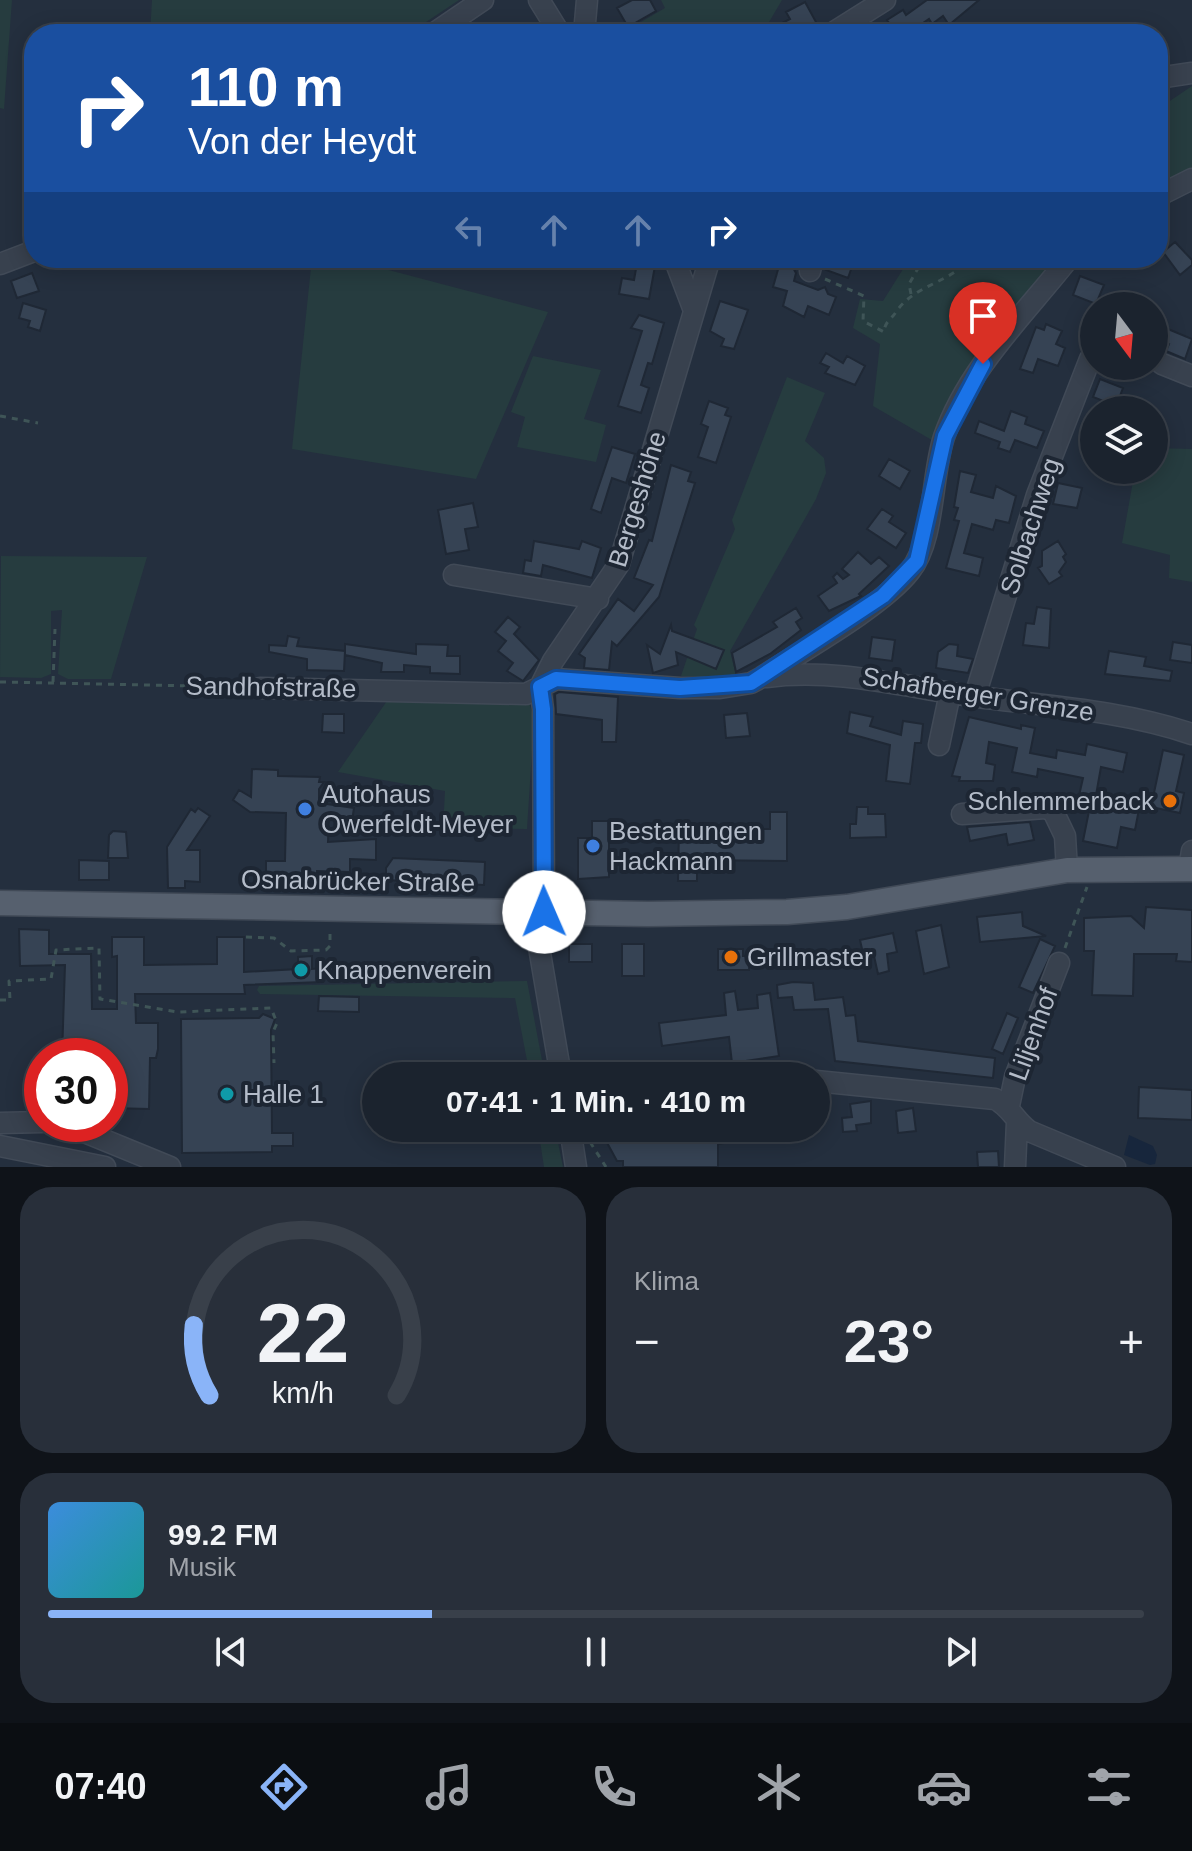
<!DOCTYPE html>
<html lang="de">
<meta charset="utf-8">
<style>
:root{--surface:#1b232e;--page:#282f3a;--text:#f1f3f6;--muted:#a0a4aa;--line:#39404a;--accent:#8ab4f8}
body{margin:0;font-family:Helvetica,sans-serif;background:var(--page);color:var(--text);height:100vh;display:flex;flex-direction:column;font-size:30px;white-space:nowrap}
*{box-sizing:border-box;margin:0}
p{font-size:26px;color:var(--muted)}
.icon{flex:none;width:44px;height:44px;fill:none;stroke:currentColor;stroke-width:2;stroke-linecap:round;stroke-linejoin:round}
.map{position:relative;height:1167px;overflow:hidden}
.drawer{display:flex;flex-direction:column;gap:20px;padding:20px;background:#0f1319;flex:1}
.drawer>*{flex:none}
.banner{position:absolute;left:24px;top:24px;width:1144px;height:244px;border-radius:32px;box-shadow:0 4px 20px #0003,0 0 0 2px var(--line);background:#1a4fa0;color:#fff;overflow:hidden}
.needle{width:52px;rotate:164deg}
.controls{position:absolute;left:1080px;top:292px;display:grid;gap:16px}
.controls a{display:grid;place-items:center;width:88px;height:88px;border-radius:50%;background:var(--surface);box-shadow:0 4px 20px #0003,0 0 0 2px var(--line);font-size:40px}
.speed{position:absolute;left:24px;top:1038px;display:flex;gap:16px;font-size:40px;font-weight:700;text-align:center}
.speed>*{display:grid;place-content:center;width:104px;height:104px;border-radius:50%;background:var(--surface);box-shadow:0 4px 20px #0003,0 0 0 2px var(--line);line-height:1}
.speed .limit{border:12px solid #d22;background:#fff;color:#111}
.pin{position:absolute;display:grid;place-items:center;width:68px;height:68px;color:#fff;margin:-82px -34px;border-radius:50% 50% 50% 0;rotate:-45deg;box-shadow:0 0 8px #0007}
.pin .icon{rotate:45deg}
.me{position:absolute;width:88px;margin:-44px;rotate:359deg;stroke-linejoin:round;filter:drop-shadow(0 0 6px #0008)}
.turn{display:flex;align-items:center;gap:28px;height:168px;padding:0 32px;font-size:36px}
.turn .icon{width:104px;height:104px;stroke-width:2.5}
.turn b{display:block;font-size:56px;line-height:68px}
.lanes{display:flex;align-items:center;height:76px;padding:0 32px;background:#0003;justify-content:center;gap:40px;direction:ltr}
.lanes .off{opacity:.35}
.big{font-size:60px;font-weight:700;line-height:1.1}
.drawer .widget{flex:1;display:flex;flex-direction:column;justify-content:center;gap:12px;min-width:0;padding:0 28px;border-radius:32px;background:var(--page)}
.drawer .dial{align-items:center;gap:0}
.dial svg{height:208px;overflow:visible;fill:none;stroke:var(--line);stroke-width:7;stroke-linecap:round;text-anchor:middle}
.dial text{fill:var(--text);stroke:none}
.song{display:flex;align-items:center;gap:24px}
.cover{width:96px;height:96px;border-radius:12px;background:linear-gradient(135deg,hsl(210 70% 55%),hsl(180 70% 35%))}
.played{height:8px;border-radius:4px;background:linear-gradient(90deg,var(--accent) 35%,var(--line) 35%)}
.keys{display:flex;justify-content:space-around;direction:ltr}
.heat{display:flex;justify-content:space-between;align-items:center;font-size:44px;direction:ltr}
.drawer .tiles{flex:1;display:grid;gap:20px;grid-template-columns:1fr 1fr}
.widget:last-child{grid-column:span 2}
.trip{position:absolute;left:362px;top:1062px;width:468px;height:80px;border-radius:40px;background:var(--surface);box-shadow:0 4px 20px #0003,0 0 0 2px var(--line);font-weight:700;line-height:80px;text-align:center}
.tabs{display:flex;height:128px;justify-content:space-around;align-items:center;background:#0b0e12;color:var(--muted)}
.tabs .icon{width:56px;height:56px}
.tabs .on{color:var(--accent)}
.tabs b{font-size:36px;color:var(--text)}
.map>svg:first-child{display:block}
.green{fill:#263c3f}
.water{fill:#17263c}
.building{fill:#364354;stroke:#1f2835;stroke-width:2}
.lines{fill:none;stroke-linecap:round;stroke-linejoin:round}
.minor-casing{stroke:#414a57;stroke-width:23}
.major-casing{stroke:#414a57;stroke-width:27}
.path{stroke:#3f5557;stroke-width:3;stroke-dasharray:6 6;stroke-linecap:butt}
.minor{stroke:#38414e;stroke-width:20}
.major{stroke:#56606e;stroke-width:24}
.route-casing{stroke:#114b97;stroke-width:20}
.route{stroke:#1a73e8;stroke-width:14}
.food-dot{fill:#e8710a;stroke:#1d2633;stroke-width:3}
.shop-dot{fill:#3f7fe0;stroke:#1d2633;stroke-width:3}
.culture-dot{fill:#0f9aa8;stroke:#1d2633;stroke-width:3}
.labels{text-anchor:middle;dominant-baseline:central;stroke-width:8;stroke-linejoin:round;paint-order:stroke}
.street-label{font-size:26px;fill:#b4bcc9;stroke:#1d2633}
.poi-label{font-size:26px;fill:#b4bcc9;stroke:#1d2633;text-anchor:start}
</style>
<div class="map">
<svg width="1192" height="1167" viewBox="0 0 1192 1167">
<rect width="100%" height="100%" fill="#242f3e"/>
<path class="green" d="M0,0H12L4,109L0,108Z
M152,0H459L408,34H150Z
M661,0H782L762,34H635L636,25L665,8Z
M1192,86V172L1158,190V109Z
M312,258H343L548,312L476,479L292,449Z
M910,258H1061L937,443L873,406L880,344L853,328L860,299L883,301Z
M533,356L601,370L584,419L606,425L596,462L517,447L525,417L511,412Z
M787,377L825,393L805,441L824,458L826,473L816,499L730,651L737,679L681,676L697,629L694,625L735,529L732,520Z
M1154,448L1192,449V582L1169,578L1170,555L1122,543L1135,470H1154Z
M1,556L147,557L111,679H68L58,674L62,610L51,611V674L41,678L0,677Z
M391,695L529,702L534,720L527,829L443,828L445,791L338,772Z
M527,981L545,1076H530L515,998L260,994L257,990L259,986Z
M538,1128H555L563,1167H544Z"/>
<path class="water" d="M1129,1135L1153,1146L1157,1155L1155,1164L1150,1165L1124,1155Z"/>
<path class="building" d="M632,0H650L656,11L628,27L617,8Z
M927,0H979L949,25L943,16L932,24L929,19L907,34H896L887,20L903,10L906,15Z
M805,2L816,22L794,34H761L790,19L786,12Z
M1175,242L1192,260V265L1180,275L1163,252Z
M830,258H855L848,278L826,270Z
M637,263L655,266L649,299L619,294L622,278L634,280Z
M779,266H792L796,273L794,281L818,290L825,287L828,294L836,297L829,315L808,306L804,317L783,306L787,291L773,287Z
M32,273L39,291L17,298L11,281Z
M1080,276L1104,285L1096,304L1073,295Z
M720,301L748,310L734,349L721,346L724,339L710,331Z
M23,303L46,310L40,331L28,327L30,321L19,318Z
M639,315L664,323L652,364L648,363L641,385L649,388L641,413L618,406L642,331L631,328Z
M1046,324L1062,331L1056,344L1065,348L1058,366L1038,359L1033,373L1020,369L1036,327L1044,330Z
M1168,329L1192,339L1185,359L1166,351L1169,344L1163,341Z
M826,353L843,363L847,356L865,366L855,385L825,373L829,367L820,363Z
M1100,379L1123,388L1116,406L1093,397Z
M709,401L728,408L725,415L731,417L716,463L698,457L708,427L701,424Z
M1011,411L1027,417L1025,424L1044,431L1037,448L1015,440L1010,452L998,448L1000,442L975,433L979,421L1004,431Z
M612,447L635,454L626,483L612,478L601,513L591,509Z
M889,459L910,471L900,489L879,476Z
M671,465L691,472L688,481L695,483L659,597L617,646L612,642L609,670L584,668L585,658L579,654L618,599L634,611L653,585L634,578L649,540L652,541Z
M960,471L976,475L971,492L993,498L996,486L1016,496L1009,523L996,520L993,530L972,524L964,553L983,558L979,576L946,568L959,521L954,520L958,508L954,507Z
M1058,483L1082,488L1077,508L1053,504Z
M473,503L478,527L465,529L469,550L446,554L438,510Z
M882,509L893,516L889,522L906,533L896,548L867,529Z
M534,541L579,549L582,541L601,548L592,578L543,565L541,576L523,573L525,560L531,561Z
M1058,541L1066,554L1063,557L1066,562L1059,572L1062,576L1049,584L1038,568L1042,566V551Z
M858,552L871,564L879,557L889,566L859,594L861,596L829,611L818,596L837,583L833,577L837,573L843,579L849,575L842,569Z
M1037,607L1051,609L1049,648L1023,645L1026,623L1034,624Z
M796,608L802,618L796,622L801,630L770,654L736,672L732,653L777,627L773,622Z
M508,617L520,627L514,634L539,660L523,681L507,671L513,663L498,651L506,641L495,632Z
M671,625L672,631L724,650L716,669L676,652L678,665L653,673L647,645L660,654Z
M288,636L299,638L297,646L345,651L344,671L307,670V659L269,652V645L286,646Z
M872,637L895,640L892,661L869,658Z
M1173,642L1192,645V663L1170,660Z
M345,644L416,654V644L448,645L447,656H460V674L430,673V667L404,665V672H381L382,663L345,655Z
M949,644L958,645L957,656L973,659L968,673L936,668L938,652Z
M1109,651L1146,657L1144,666L1172,671L1170,681L1105,674Z
M559,692L618,697L616,742H602V720L556,714L555,694Z
M850,712L873,717L870,726L901,735L903,721L923,724L921,743H915L910,784L886,781L890,745L847,733Z
M747,713L750,736L726,738L724,715Z
M323,714H344V733L322,732Z
M969,717L1021,729V725L1035,728L1030,753L1056,758L1057,750L1085,755L1087,744L1127,753L1123,772L1101,767L1096,795L1140,804L1135,830L1121,827L1117,848L1083,841L1089,811L1076,809L1083,778L1038,769L1037,777L1012,772L1017,748L989,742L986,763L995,765L993,781H959L960,777L952,776Z
M1163,750L1184,755L1176,791L1184,793L1180,813L1151,807Z
M252,769L278,770V776L320,777L319,782H324L319,789V803L354,808L352,821L329,818L328,842L376,839V860L350,859V872L317,871V884L266,881V861H285L286,813L250,812L233,800L239,790L251,797Z
M857,807H868V814H885L886,837L850,838V824H856Z
M198,808L210,816L187,850H200V882L185,881V888H168L167,847L191,809L195,812Z
M770,812H787V861L697,860V881H678L679,828L770,829Z
M592,821H609V877L578,879V838H592Z
M1030,822L1034,840L1008,845L1006,834L970,841L967,827Z
M113,831L126,832L128,858H108L109,835Z
M393,858L485,862L484,885L386,880V868Z
M79,860L109,861V880H79Z
M1146,907L1192,910V962L1176,961L1177,954H1134L1133,996L1092,995L1094,951H1084V918L1131,916L1144,928Z
M1022,912L1023,926L1046,936L980,942L977,917Z
M941,925L949,967L924,974L916,931Z
M19,929L49,930V954H91L92,1009H117V956L112,957V937H144V965L217,964V937H244V972L298,969V957L312,956V969L322,968L323,982L244,985L245,994H135L136,1023H158V1049L156,1058H150L149,1109L110,1108V1056H62L65,965L20,966Z
M893,933L897,952L887,954L889,971L878,974L874,956L864,958L860,940Z
M1040,939L1055,946L1033,993L1019,987Z
M569,944H592V962H569Z
M622,944H644V976H622Z
M718,949H743V956H750L749,970H718Z
M793,982L813,983L815,1000L843,997L846,1016L855,1015L858,1041L995,1058L993,1078L835,1061L828,1009L794,1010L792,997L778,998L777,985Z
M735,991L738,1010L758,1008L757,995L770,993L779,1056L732,1063L729,1037L662,1046L659,1023L726,1015L724,993Z
M319,996L359,997V1012L318,1011Z
M1007,1013L1018,1018L1003,1054L992,1049Z
M263,1014L275,1019L271,1030L272,1133H293V1146H272V1152L182,1153L181,1019L259,1018Z
M1139,1087L1192,1090V1120L1138,1118Z
M871,1101V1123L856,1125L857,1131L843,1132L842,1118L852,1117L850,1104Z
M913,1108L916,1131L898,1133L896,1111Z
M599,1128H621L623,1141H665V1131L675,1128H718V1132L740,1128L741,1140L718,1144V1167H623V1161H617Z
M998,1151L999,1167H978L977,1152Z"/>
<g class="lines">
<g class="minor-casing">
<path id="minor" d="M539,0L560,34
M433,34L483,0
M584,34L587,0
M831,34L885,0
M1158,78L1192,73
M1158,196L1192,179
M674,258L693,308
M0,264L34,251
M810,271L813,258
M1162,364L1192,376
M454,575L598,599
M766,677C836,668 901,686 971,696C1045,706 1121,710 1192,734
M260,688L526,694L556,679L680,688H720L751,683L762,677C802,651 883,606 910,571C935,540 931,476 944,437C968,368 1025,314 1069,258
M975,696L1037,495L1090,359
M939,745L950,693
M962,814L1045,808L1053,811L1065,836L1067,870
M1189,869L1192,851
M533,912L561,1076
M544,912L543,709L540,687L553,661L619,564L710,258
M816,1081L995,1099C1011,1107 1014,1120 1029,1131L1115,1167
M1009,1106L1015,1077L1059,963
M0,1123L42,1122
M65,1124L170,1167
M570,1128L576,1167
M0,1146L105,1167
M1015,1167L1017,1122"/>
</g>
<g class="major-casing">
<path id="major" d="M0,903L648,914L787,912L847,907L1067,870L1192,869"/>
</g>
<path class="path" d="M825,279L864,296L863,321L884,332C885,321 891,320 896,312C914,285 950,283 971,258
M911,294L909,284L924,258
M0,416L38,423
M0,682L244,687
M53,682L55,629
M246,937L274,938L291,951L326,950L330,946V929
M1065,948L1087,887
M0,1000H10L9,981L51,979L56,950L99,948L100,999L178,1012L271,1008L277,1023L273,1032L274,1063
M590,1142L606,1167"/>
<use href="#minor" class="minor"/>
<use href="#major" class="major"/>
</g>
<g class="lines">
<g class="route-casing">
<path id="route" d="M544,912L543,709L540,687L556,679L680,688L751,683L883,596L917,561L945,436L983,364"/>
</g>
<use href="#route" class="route"/>
</g>
<g class="food-dot">
<circle cx="1170" cy="801" r="8"/>
<circle cx="731" cy="957" r="8"/>
</g>
<g class="shop-dot">
<circle cx="305" cy="809" r="8"/>
<circle cx="593" cy="846" r="8"/>
</g>
<g class="culture-dot">
<circle cx="301" cy="970" r="8"/>
<circle cx="227" cy="1094" r="8"/>
</g>
<g class="labels">
<g class="street-label">
<text transform="translate(637 499) rotate(-73)">Bergeshöhe</text>
<text transform="translate(1030 526) rotate(-72)">Solbachweg</text>
<text transform="translate(271 687) rotate(1)">Sandhofstraße</text>
<text transform="translate(978 694) rotate(9)">Schafberger Grenze</text>
<text transform="translate(358 881) rotate(1)">Osnabrücker Straße</text>
<text transform="translate(1033 1034) rotate(-70)">Liljenhof</text>
</g>
<g class="poi-label">
<text x="321" y="794">Autohaus<tspan x="321" dy="30">Owerfeldt-Meyer</tspan></text>
<text x="1154" y="801" text-anchor="end">Schlemmerback</text>
<text x="609" y="831">Bestattungen<tspan x="609" dy="30">Hackmann</tspan></text>
<text x="747" y="957">Grillmaster</text>
<text x="317" y="970">Knappenverein</text>
<text x="243" y="1094">Halle 1</text>
</g>
</g>
</svg>
<div class="controls">
<a><svg class="needle" viewBox="-14 -14 28 28"><path d="M0-13l5 13h-10z" fill="#e53935"/><path d="M0 13l5-13h-10z" fill="#a0a4aa"/></svg></a>
<a><svg class="icon" aria-label="layers" viewBox="0 0 24 24"><path d="M12 4l9 5-9 5-9-5zM3 14l9 5 9-5"/></svg></a>
</div>
<div class="speed"><div class="limit">30</div></div>
<div class="pin" style="left:983px;top:364px;background:#d93025"><svg class="icon" aria-label="arrive" viewBox="0 0 24 24"><path d="M6 21V4h12l-3 4 3 4H6"/></svg></div>
<svg class="me" style="left:544px;top:912px" viewBox="-20 -20 40 40"><circle r="19" fill="#fff"/><path d="M0-13L10 11 0 6-10 11z" fill="#1a73e8"/></svg>
<div class="trip">07:41 · 1 Min. · 410 m</div>
<div class="banner">
<div class="turn"><svg class="icon" aria-label="right" viewBox="0 0 24 24"><path d="M7 20v-9h11M14 6l5 5-5 5"/></svg><div><b>110 m</b>Von der Heydt</div></div>
<div class="lanes"><svg class="icon off" aria-label="left" viewBox="0 0 24 24"><path d="M17 20v-9H6M10 6l-5 5 5 5"/></svg><svg class="icon off" aria-label="ahead" viewBox="0 0 24 24"><path d="M12 20V5M6 11l6-6 6 6"/></svg><svg class="icon off" aria-label="ahead" viewBox="0 0 24 24"><path d="M12 20V5M6 11l6-6 6 6"/></svg><svg class="icon" aria-label="right" viewBox="0 0 24 24"><path d="M7 20v-9h11M14 6l5 5-5 5"/></svg></div>
</div>
</div>
<section class="drawer">
<div class="tiles">
<div class="widget dial"><svg viewBox="0 0 100 80">
<path d="M14 69A42 42 0 1 1 86 69"/>
<path d="M14 69A42 42 0 0 1 8 42" stroke="#8ab4f8"/>
<text x="50" y="56" font-size="32" font-weight="700">22</text>
<text x="50" y="72" font-size="11">km/h</text>
</svg></div>
<div class="widget"><p>Klima</p>
<div class="heat"><a>−</a><b class="big">23°</b><a>+</a></div>
</div>
<div class="widget">
<div class="song"><i class="cover"></i><div><b>99.2 FM</b><p>Musik</p></div></div>
<div class="played"></div>
<div class="keys"><svg class="icon" aria-label="previous" viewBox="0 0 24 24"><path d="M18 5L8 12l10 7zM5 5v14"/></svg><svg class="icon" aria-label="pause" viewBox="0 0 24 24"><path d="M8 5v14M16 5v14"/></svg><svg class="icon" aria-label="next" viewBox="0 0 24 24"><path d="M6 5l10 7-10 7zM19 5v14"/></svg></div>
</div>
</div>
</section>
<nav class="tabs">
<b>07:40</b>
<svg class="icon on" aria-label="directions" viewBox="0 0 24 24"><path d="M12 3l9 9-9 9-9-9zM9 14v-3h6M13 9l2 2-2 2"/></svg>
<svg class="icon" aria-label="music" viewBox="0 0 24 24"><path d="M9 18V5l10-2v13"/><circle cx="6" cy="18" r="3"/><circle cx="16" cy="16" r="3"/></svg>
<svg class="icon" aria-label="phone" viewBox="0 0 24 24"><path d="M5 4h4l2 5-3 2q2 4 5 5l2-3 5 2v4C11 20 4 13 5 4z"/></svg>
<svg class="icon" aria-label="climate" viewBox="0 0 24 24"><path d="M12 3v18M4 7l16 10M4 17L20 7"/></svg>
<svg class="icon" aria-label="car" viewBox="0 0 24 24"><path d="M5 17H2v-5l4-1 3-4h7l3 4 3 1v5h-3M9 17h6M6 11h13"/><circle cx="7" cy="17" r="2"/><circle cx="17" cy="17" r="2"/></svg>
<svg class="icon" aria-label="filters" viewBox="0 0 24 24"><path d="M4 7h16M4 17h16"/><circle cx="9" cy="7" r="2"/><circle cx="15" cy="17" r="2"/></svg>
</nav>
